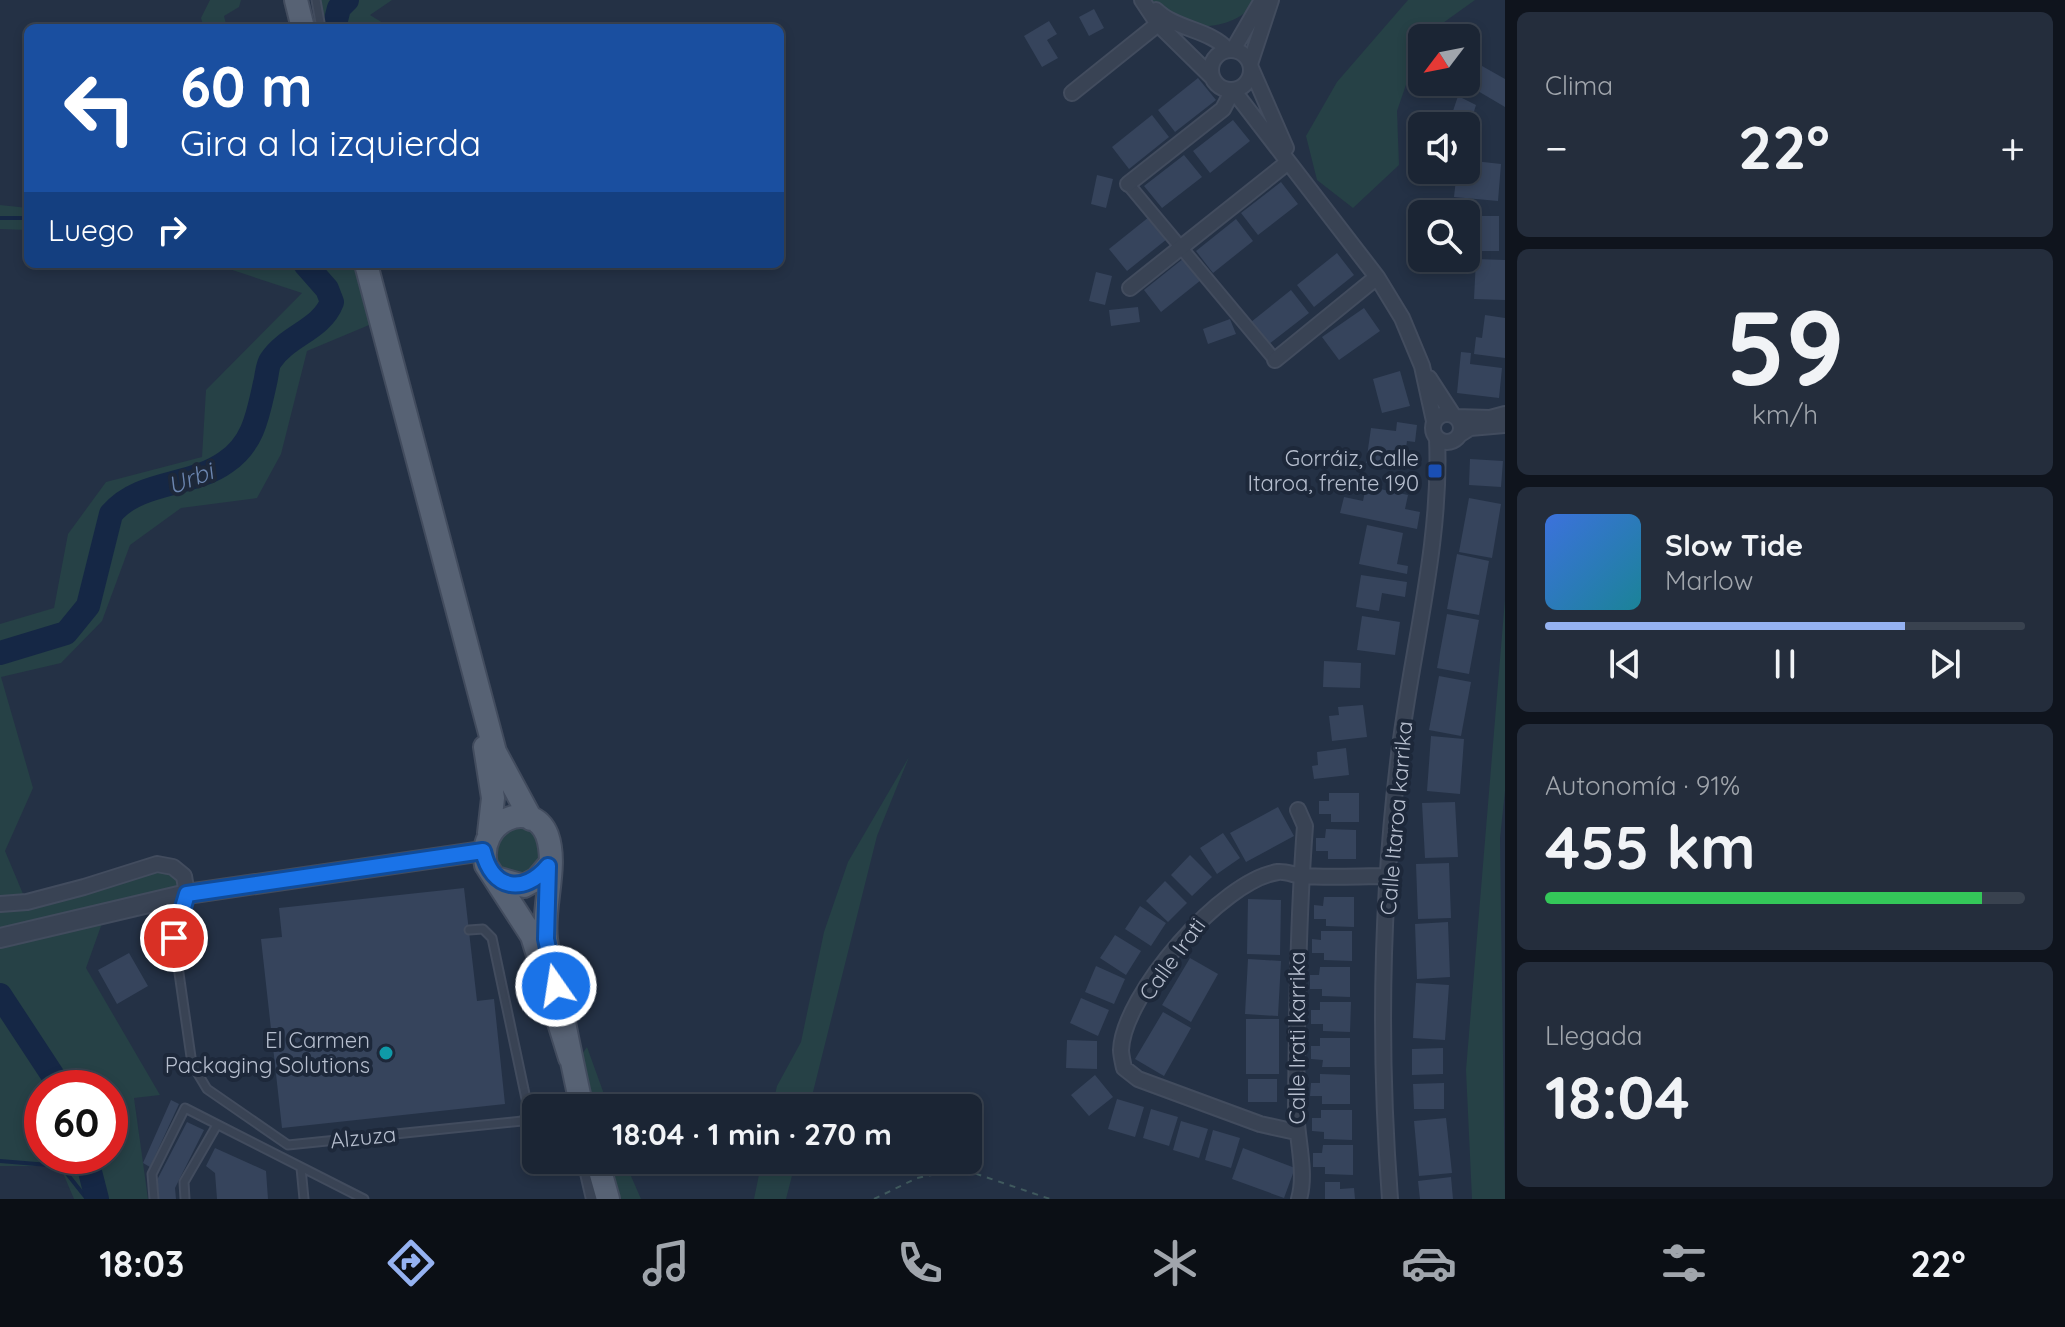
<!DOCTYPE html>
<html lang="es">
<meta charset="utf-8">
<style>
:root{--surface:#1b2534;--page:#242d3c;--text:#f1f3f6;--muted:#a0a5ac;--line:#39424f;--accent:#95b2f1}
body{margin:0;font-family:Quicksand,sans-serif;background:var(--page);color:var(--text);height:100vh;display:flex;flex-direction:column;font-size:30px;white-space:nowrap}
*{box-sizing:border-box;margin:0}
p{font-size:26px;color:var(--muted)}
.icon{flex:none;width:44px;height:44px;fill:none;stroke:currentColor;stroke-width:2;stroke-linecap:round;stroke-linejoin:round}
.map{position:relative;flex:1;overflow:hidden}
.panel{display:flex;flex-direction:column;gap:12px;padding:12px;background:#0f141d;width:560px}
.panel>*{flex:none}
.banner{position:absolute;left:24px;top:24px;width:760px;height:244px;border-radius:12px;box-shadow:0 4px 12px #0003,0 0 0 2px var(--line);background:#1a4fa0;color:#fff;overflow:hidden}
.needle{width:52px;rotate:238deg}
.controls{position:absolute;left:1408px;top:24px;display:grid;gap:16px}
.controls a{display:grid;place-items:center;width:72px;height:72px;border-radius:12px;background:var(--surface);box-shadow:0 4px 12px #0003,0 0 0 2px var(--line);font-size:40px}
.speed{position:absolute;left:24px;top:1070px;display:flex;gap:16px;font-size:40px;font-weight:700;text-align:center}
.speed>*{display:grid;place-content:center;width:104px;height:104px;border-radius:50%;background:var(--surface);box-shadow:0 4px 12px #0003,0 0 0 2px var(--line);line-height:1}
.speed .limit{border:12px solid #d22;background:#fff;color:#111}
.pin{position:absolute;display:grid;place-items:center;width:68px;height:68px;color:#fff;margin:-34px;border:4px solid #fff;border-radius:50%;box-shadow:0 2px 8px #0007}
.me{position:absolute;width:88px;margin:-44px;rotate:347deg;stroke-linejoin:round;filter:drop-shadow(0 0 6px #0008)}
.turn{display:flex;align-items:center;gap:28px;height:168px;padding:0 24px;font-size:36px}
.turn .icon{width:104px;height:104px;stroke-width:2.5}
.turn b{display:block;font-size:56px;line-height:68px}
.then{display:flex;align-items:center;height:76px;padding:0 24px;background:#0003;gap:16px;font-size:30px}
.big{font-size:60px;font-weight:800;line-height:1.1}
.panel .card{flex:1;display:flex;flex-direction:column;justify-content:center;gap:12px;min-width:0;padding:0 28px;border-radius:12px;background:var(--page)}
.panel .dial{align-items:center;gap:0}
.dial b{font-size:104px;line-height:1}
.song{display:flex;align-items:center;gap:24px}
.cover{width:96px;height:96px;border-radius:12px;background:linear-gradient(135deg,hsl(220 70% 55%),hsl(190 70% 35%))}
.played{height:8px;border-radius:4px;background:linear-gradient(90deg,var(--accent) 75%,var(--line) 75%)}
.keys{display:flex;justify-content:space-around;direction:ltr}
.heat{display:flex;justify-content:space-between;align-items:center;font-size:44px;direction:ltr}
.charge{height:12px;border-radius:6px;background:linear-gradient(90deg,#34c759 91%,var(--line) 0)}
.trip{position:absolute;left:522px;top:1094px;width:460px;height:80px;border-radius:12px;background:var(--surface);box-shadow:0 4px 12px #0003,0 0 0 2px var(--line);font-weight:800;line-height:80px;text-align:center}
.dock{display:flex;height:128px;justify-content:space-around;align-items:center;background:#0b0f15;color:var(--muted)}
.dock .icon{width:56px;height:56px}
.dock .current{color:var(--accent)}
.dock b{font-size:36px;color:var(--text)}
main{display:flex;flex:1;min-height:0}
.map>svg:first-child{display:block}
.green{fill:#264146;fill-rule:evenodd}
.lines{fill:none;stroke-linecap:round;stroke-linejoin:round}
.stream{stroke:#152745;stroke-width:4}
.river{stroke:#152745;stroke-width:24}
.building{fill:#36445c}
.service-casing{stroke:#424c5e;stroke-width:11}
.pedestrian-casing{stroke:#424c5e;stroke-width:15}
.minor-casing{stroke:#424c5e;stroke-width:18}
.tertiary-casing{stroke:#424c5e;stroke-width:22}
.primary-casing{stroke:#424c5e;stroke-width:26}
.path{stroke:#405a5e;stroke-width:2;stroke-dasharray:6 6;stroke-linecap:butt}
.service{stroke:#394354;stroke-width:7}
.pedestrian{stroke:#394354;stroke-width:11}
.minor{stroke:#394354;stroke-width:14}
.tertiary{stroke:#394354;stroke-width:18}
.primary{stroke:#576274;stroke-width:22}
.route-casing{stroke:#114b97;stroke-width:20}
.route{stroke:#1a73e8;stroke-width:14}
.transit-dot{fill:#1a4fb4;stroke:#1d283a;stroke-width:3}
.culture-dot{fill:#0f9aa8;stroke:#1d283a;stroke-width:3}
.labels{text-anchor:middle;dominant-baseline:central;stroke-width:8;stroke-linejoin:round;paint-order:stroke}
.poi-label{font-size:22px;fill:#b6bece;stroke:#1d283a;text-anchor:end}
.street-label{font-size:22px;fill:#b6bece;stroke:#1d283a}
.water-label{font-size:24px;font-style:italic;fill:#6c86b0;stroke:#1d283a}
</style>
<main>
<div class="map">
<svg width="1505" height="1199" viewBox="0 0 1505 1199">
<rect width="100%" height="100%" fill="#243145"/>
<path class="green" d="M210,0H241L239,7L224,16L227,28H204L201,18Z
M313,0H392L370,15L391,28H315Z
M1152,0H1257C1236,33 1173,37 1152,0Z
M1408,0H1475L1422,38L1397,111L1399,165L1353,208L1317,180L1306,136L1337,82Z
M0,205L28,208V230L0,229Z
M214,264H366L381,320L307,351L281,454L257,498L181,508L130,545L102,621L61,663L1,677L33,788L5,851L26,901L173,867L187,894L106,912L86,968L160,1095L134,1098L148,1199H74L60,1166H0V624L54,608L68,534L106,482L202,457L206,390L302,293ZM42,1088H110V1156H42Z
M1505,599V791L1500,838L1505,1199H1472L1466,1070Z
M909,757L877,836L809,1108H772L777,1086L801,1042L824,932L848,862Z
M494 851a24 24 0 1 1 48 0a24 24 0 1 1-48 0Z
M587,1047L609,1108H592L580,1057Z
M606,1160H624L641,1199H619Z
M762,1160H796L786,1199H754Z"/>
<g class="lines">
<path class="stream" d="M0,218H28
M245,264H291
M0,1161L61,1166L87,1199"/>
<path class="river" d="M334,28L339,8L347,0
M0,653L66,633L88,606L111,514C139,480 192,487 226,462C254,443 258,414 265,383C267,376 267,365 271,360C288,335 321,330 332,302L327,289L305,264
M0,995L61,1088
M86,1156L97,1199"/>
</g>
<path class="building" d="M1094,9L1104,28L1089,36L1079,17Z
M1049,21L1057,34L1047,40L1058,58L1042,67L1024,36Z
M1475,62L1505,79V107L1466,84Z
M1198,78L1216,100L1175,132L1158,110Z
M1458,96L1476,105L1467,134L1466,126H1448Z
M1152,115L1169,137L1129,169L1112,147Z
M1233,120L1250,141L1210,173L1193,151Z
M1184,155L1202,177L1162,208L1144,186Z
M1474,161L1501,164L1498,201L1454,197L1456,179L1472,181Z
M1097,175L1113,179L1106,208L1091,204Z
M1281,182L1298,204L1258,235L1241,213Z
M1466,216H1499V251H1474V230H1466Z
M1149,217L1167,239L1127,271L1109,249Z
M1236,219L1253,241L1213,273L1196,251Z
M1337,253L1354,275L1314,307L1297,285Z
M1184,258L1201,280L1161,312L1144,290Z
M1426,258H1457V269H1426Z
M1476,259L1505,260V300L1474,299Z
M1096,272L1112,276L1105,305L1089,301Z
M1291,290L1309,313L1269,344L1251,322Z
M1138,307L1140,322L1111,326L1109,310Z
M1364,308L1380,331L1339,360L1322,337Z
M1485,315L1505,318V358L1474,354L1476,337L1482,338Z
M1230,319L1236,334L1208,344L1203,329Z
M1461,352L1471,353L1470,364L1502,368L1499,398L1457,393Z
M1400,371L1410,406L1382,413L1373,379Z
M1397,422L1417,425L1415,442L1407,441L1403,468L1366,463L1371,428L1396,431Z
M1470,459L1503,461L1501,487L1469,485Z
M1366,486L1408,495L1405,509L1420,512L1417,529L1340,513L1344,497L1363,501Z
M1469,498L1501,504L1492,558L1459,552Z
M1367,525L1403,533L1397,564L1408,566L1407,574L1359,564Z
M1457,554L1489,561L1479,615L1447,609Z
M1361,575L1407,582L1405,597L1382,593L1379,611L1356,607Z
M1447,614L1479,620L1469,674L1437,668Z
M1362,616L1400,622L1395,655L1357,650Z
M1324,661L1361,663L1360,688L1323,687Z
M1439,676L1471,682L1461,736L1429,730Z
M1363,705L1367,737L1332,741L1329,716L1339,715L1338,707Z
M1431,736L1464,739L1460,794L1427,791Z
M1346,748L1349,775L1314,779L1312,766L1318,765L1317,752Z
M1329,793H1359V822H1331V814H1319V801H1329Z
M1455,802L1458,857L1425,858L1422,803Z
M1278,807L1294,836L1246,862L1230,833Z
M1326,829L1356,830V859H1328V851H1316V838H1325Z
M1223,833L1240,858L1217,874L1200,848Z
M1190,855L1212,877L1192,896L1171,875Z
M1449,863L1451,918L1418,919L1416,864Z
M1165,881L1187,903L1168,922L1146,901Z
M464,888L477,1001L494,999L505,1104L282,1128L261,939L282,937L279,908Z
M1324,897H1354V927L1326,926V919H1314V905L1323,906Z
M1248,899L1281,900L1280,955L1247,954Z
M1140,906L1166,923L1151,946L1125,929Z
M1448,922L1450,977L1417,979L1415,924Z
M1321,931H1352V961L1324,960V953H1312V939L1321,940Z
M1115,935L1141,951L1126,975L1100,958Z
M129,953L148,986L117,1004L98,970Z
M1190,958L1218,974L1191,1022L1162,1005Z
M1248,959L1281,961L1278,1016L1245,1014Z
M1096,966L1125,979L1114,1004L1085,992Z
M1320,967H1350V997L1322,996V989H1310V975H1319Z
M1416,983L1449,985L1445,1040L1413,1038Z
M1081,998L1109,1010L1098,1036L1070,1023Z
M1320,1002H1351L1350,1032L1323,1031V1024H1311V1010H1320Z
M1163,1012L1191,1028L1164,1076L1135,1059Z
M1246,1019H1279V1074H1246Z
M1320,1038H1350V1067H1322L1323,1060L1311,1059V1046H1320Z
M1067,1040L1097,1041V1069L1066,1068Z
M1443,1048V1074L1412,1075V1049Z
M1320,1074L1350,1075V1104H1322V1096H1310L1311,1083H1320Z
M1095,1075L1113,1097L1089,1116L1071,1095Z
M1248,1079H1277V1102H1248Z
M1444,1083V1109H1414L1413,1084Z
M1117,1099L1144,1107L1135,1137L1108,1129Z
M171,1100L179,1104L150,1167L143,1163Z
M1151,1109L1178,1117L1169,1146L1143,1138Z
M1321,1110H1352V1140L1324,1139V1132L1312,1131V1118H1321Z
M1446,1118L1452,1173L1419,1176L1414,1121Z
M1181,1121L1208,1129L1199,1158L1173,1150Z
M187,1122L204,1130L175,1188L176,1199H159L157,1180Z
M1213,1130L1240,1138L1231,1168L1205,1160Z
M1323,1145H1353V1175L1325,1174V1167H1313V1153H1322Z
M215,1148L266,1171L268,1199H217L215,1173L206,1166Z
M1243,1148L1295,1168L1284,1198L1232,1179Z
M1451,1177L1453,1199H1420L1418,1181Z
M1325,1182H1340V1189L1354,1188L1355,1199H1325Z"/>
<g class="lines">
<g class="service-casing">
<path id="service" d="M316,0L321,28
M186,896L174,938L192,1064L207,1089L288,1145L522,1121L529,1113L492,938L483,929L469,930
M301,1168L304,1199
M154,1199L152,1174L185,1108L364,1199
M185,1199L184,1182L217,1125"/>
</g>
<g class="pedestrian-casing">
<path id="pedestrian" d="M1128,184L1275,360"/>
</g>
<g class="minor-casing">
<path id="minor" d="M1142,0L1158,24L1212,77
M1156,10C1176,30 1210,29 1228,50
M1233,50L1262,0
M1211 70a20 20 0 1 1 40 0a20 20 0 1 1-40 0Z
M1250,64L1271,0
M1251,68L1286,148
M1233,90L1377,277L1402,318L1422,366L1434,421
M1072,93L1158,24
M1128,184L1223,109L1233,90
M1130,288L1287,163
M1275,360L1377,277
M1429,378L1453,415
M1433 428a14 14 0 1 1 28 0a14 14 0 1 1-28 0Z
M1456,417L1490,418L1505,414
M1459,435L1470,428L1505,425
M1298,810L1305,826C1298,920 1297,1013 1296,1108C1296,1136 1307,1172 1299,1199
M0,904L27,902L84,887L157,864L173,867L184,876L187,894
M1296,1132L1260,1124L1138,1079L1124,1068C1123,1063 1121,1055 1121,1050C1123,995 1222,880 1278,872C1285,871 1294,875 1302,876C1330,878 1360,876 1388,876
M585,1160L594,1199
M1390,1199C1379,1055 1381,906 1398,763C1410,655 1442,547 1437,438"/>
</g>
<g class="tertiary-casing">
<path id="tertiary" d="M0,938L187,894L483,851"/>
</g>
<g class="primary-casing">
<path id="primary" d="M296,0L303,28
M366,264L495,752L531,819
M485,747L493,798L489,833
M496,878L524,886L537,879L548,866
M570,1058L532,936L486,865C476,821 532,797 547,835C558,866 542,906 546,939C548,955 553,971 557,987C565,1028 573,1068 582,1108
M597,1160L608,1199"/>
</g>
<path class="path" d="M874,1199L917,1178L962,1169L1050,1199"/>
<use href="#service" class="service"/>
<use href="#pedestrian" class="pedestrian"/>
<use href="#minor" class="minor"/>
<use href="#tertiary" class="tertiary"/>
<use href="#primary" class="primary"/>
</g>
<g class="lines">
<g class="route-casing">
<path id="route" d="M174,938L187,894L483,851C492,890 524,895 548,866L546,939L556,986"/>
</g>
<use href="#route" class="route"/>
</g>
<rect class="transit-dot" x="1427" y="463" width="16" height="16" rx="4"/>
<circle class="culture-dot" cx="386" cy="1053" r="8"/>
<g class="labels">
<g class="poi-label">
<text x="1419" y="458">Gorráiz, Calle<tspan x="1419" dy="25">Itaroa, frente 190</tspan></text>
<text x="370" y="1040">El Carmen<tspan x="370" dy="25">Packaging Solutions</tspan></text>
</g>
<g class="street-label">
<text transform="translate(1396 818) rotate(-85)">Calle Itaroa karrika</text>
<text transform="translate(1172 959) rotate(-54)">Calle Irati</text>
<text transform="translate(1297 1038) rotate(-90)">Calle Irati karrika</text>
<text transform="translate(363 1137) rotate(-6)">Alzuza</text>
</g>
<g class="water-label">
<text transform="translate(190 478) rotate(-21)">Urbi</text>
</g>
</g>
</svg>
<div class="controls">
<a><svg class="needle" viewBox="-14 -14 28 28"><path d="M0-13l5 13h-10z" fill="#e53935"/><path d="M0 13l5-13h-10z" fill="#a0a5ac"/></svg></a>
<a><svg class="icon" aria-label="sound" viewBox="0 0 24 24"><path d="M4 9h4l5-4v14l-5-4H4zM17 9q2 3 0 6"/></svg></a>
<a><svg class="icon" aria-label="search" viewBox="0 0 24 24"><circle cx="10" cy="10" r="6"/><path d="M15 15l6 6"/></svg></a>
</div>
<div class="speed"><div class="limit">60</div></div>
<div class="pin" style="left:174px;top:938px;background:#d93025"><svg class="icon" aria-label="arrive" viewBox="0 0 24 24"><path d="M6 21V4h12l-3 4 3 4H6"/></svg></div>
<svg class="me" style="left:556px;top:986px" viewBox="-20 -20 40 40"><circle r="17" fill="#1a73e8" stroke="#fff" stroke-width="3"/><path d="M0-11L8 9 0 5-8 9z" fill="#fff"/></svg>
<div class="trip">18:04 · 1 min · 270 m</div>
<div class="banner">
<div class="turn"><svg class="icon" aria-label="left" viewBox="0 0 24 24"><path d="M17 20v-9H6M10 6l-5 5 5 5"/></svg><div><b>60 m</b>Gira a la izquierda</div></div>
<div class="then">Luego<svg class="icon" aria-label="right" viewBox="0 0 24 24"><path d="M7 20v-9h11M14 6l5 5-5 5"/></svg></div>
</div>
</div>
<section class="panel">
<div class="card"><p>Clima</p>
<div class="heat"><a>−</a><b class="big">22°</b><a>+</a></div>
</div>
<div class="card dial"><b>59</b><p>km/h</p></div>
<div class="card">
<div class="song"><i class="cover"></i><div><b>Slow Tide</b><p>Marlow</p></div></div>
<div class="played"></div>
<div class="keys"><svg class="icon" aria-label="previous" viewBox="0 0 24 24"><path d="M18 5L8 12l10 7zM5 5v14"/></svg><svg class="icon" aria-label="pause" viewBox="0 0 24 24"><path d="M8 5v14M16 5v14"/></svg><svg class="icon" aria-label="next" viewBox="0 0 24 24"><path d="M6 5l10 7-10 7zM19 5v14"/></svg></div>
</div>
<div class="card"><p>Autonomía · 91%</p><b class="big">455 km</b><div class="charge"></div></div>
<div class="card"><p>Llegada</p><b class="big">18:04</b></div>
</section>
</main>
<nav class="dock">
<b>18:03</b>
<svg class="icon current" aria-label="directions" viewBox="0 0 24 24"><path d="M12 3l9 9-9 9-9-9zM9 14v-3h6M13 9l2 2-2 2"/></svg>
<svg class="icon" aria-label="music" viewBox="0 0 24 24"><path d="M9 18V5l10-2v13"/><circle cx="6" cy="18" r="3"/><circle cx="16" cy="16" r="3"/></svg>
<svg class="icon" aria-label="phone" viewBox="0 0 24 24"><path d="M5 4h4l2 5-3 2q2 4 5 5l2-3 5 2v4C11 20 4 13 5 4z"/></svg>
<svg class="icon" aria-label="climate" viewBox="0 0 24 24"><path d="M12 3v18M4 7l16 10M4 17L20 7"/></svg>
<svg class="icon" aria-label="car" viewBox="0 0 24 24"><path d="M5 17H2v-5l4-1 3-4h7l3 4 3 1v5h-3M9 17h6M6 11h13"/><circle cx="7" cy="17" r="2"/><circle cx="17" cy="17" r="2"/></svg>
<svg class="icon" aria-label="filters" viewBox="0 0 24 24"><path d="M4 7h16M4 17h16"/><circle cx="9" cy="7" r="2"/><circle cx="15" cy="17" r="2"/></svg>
<b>22°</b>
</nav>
